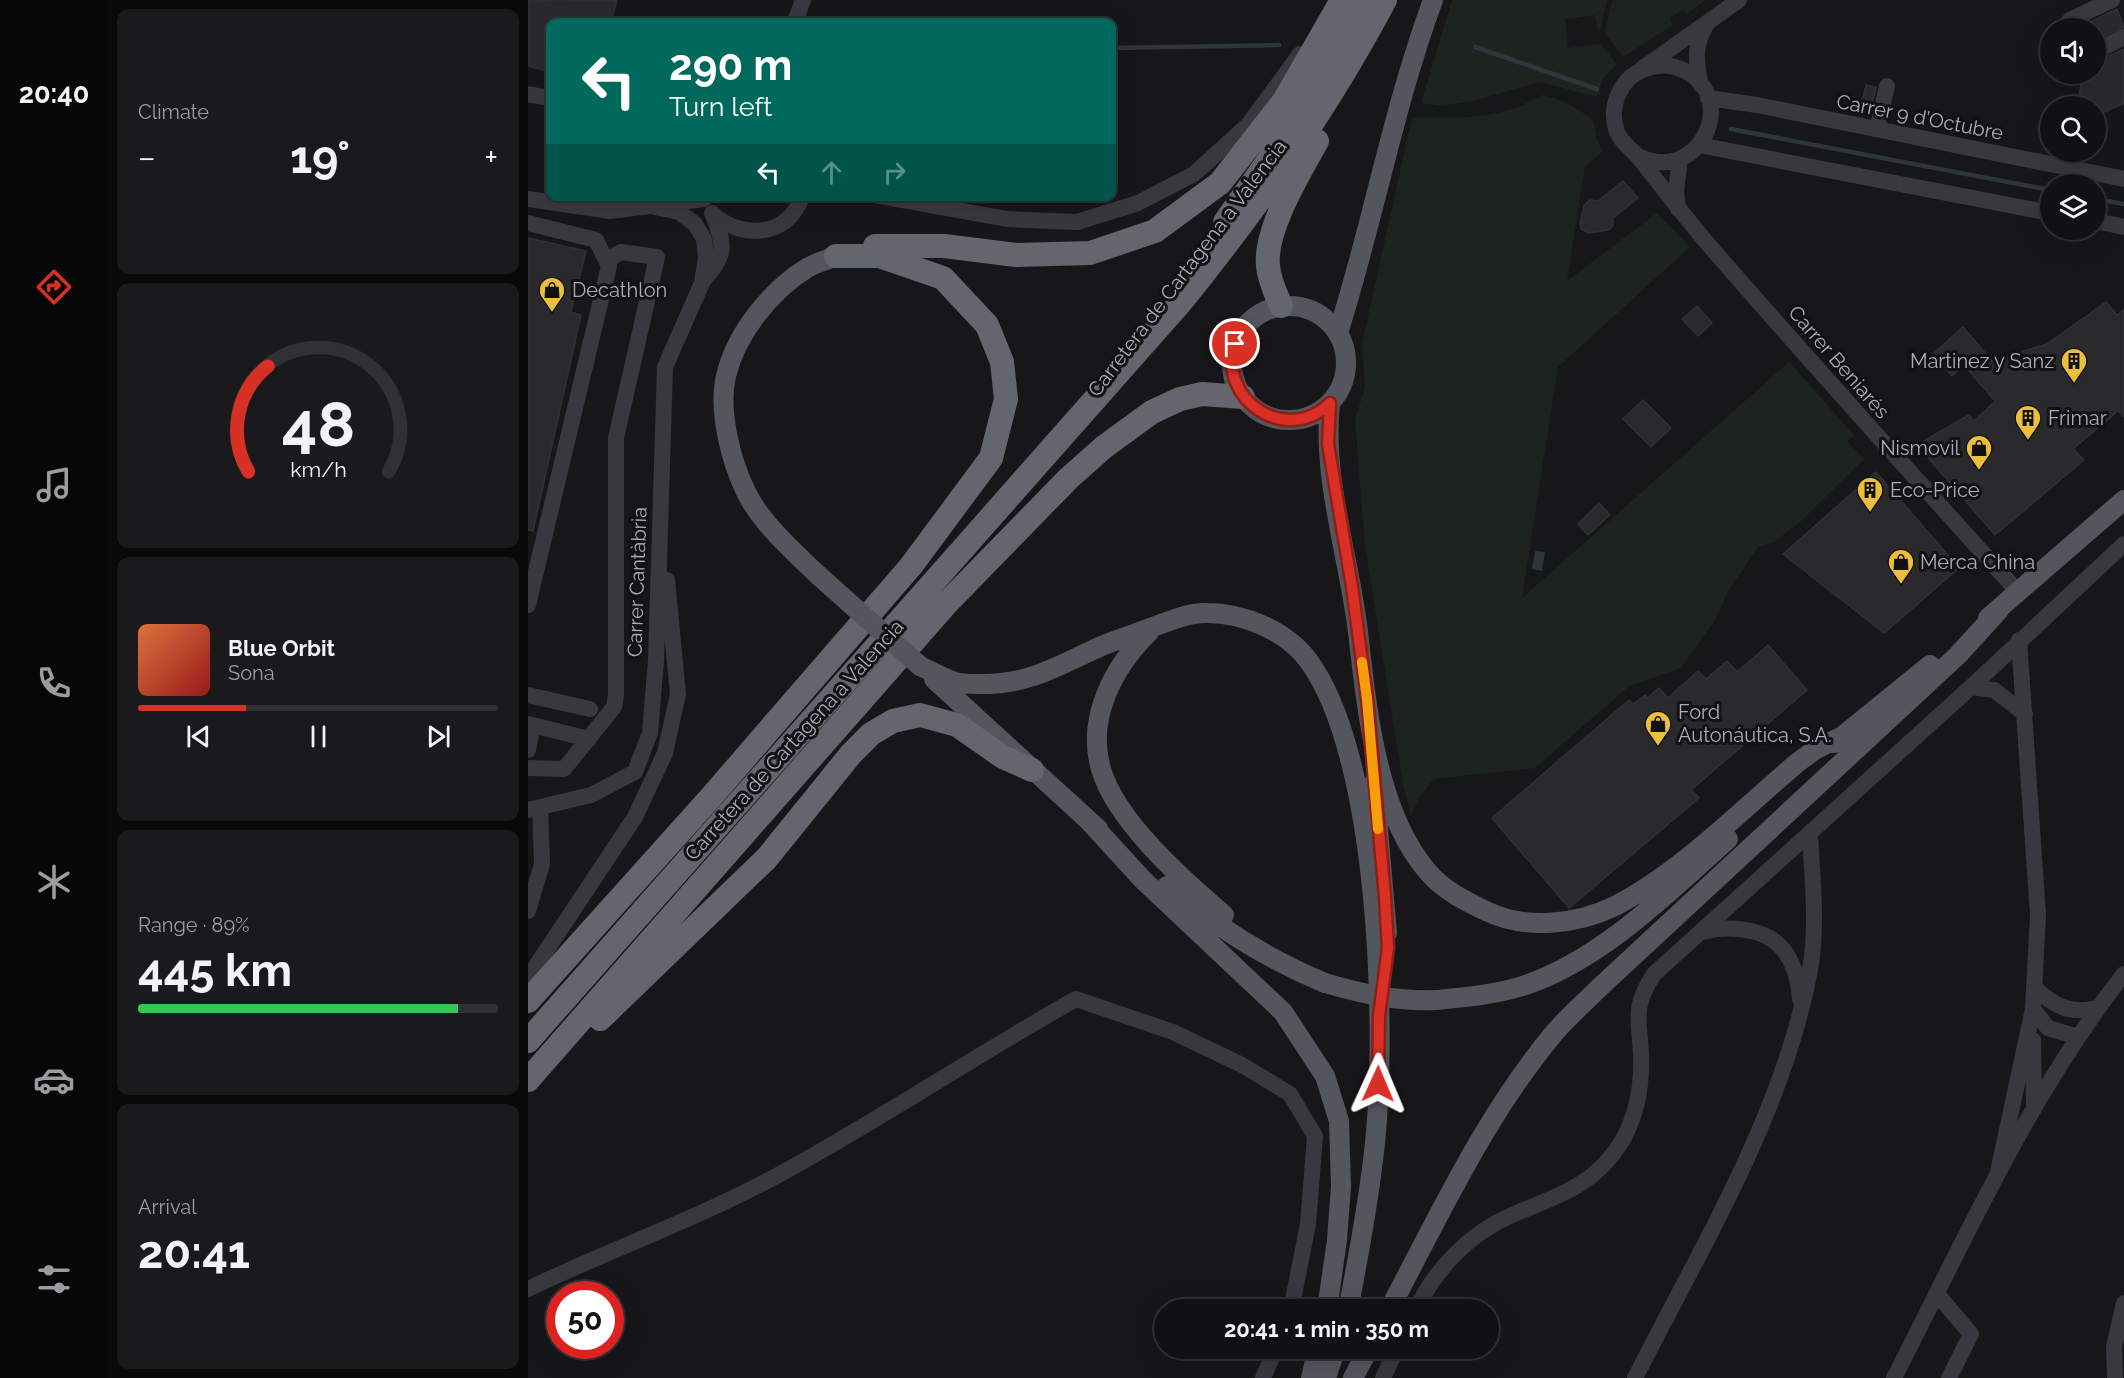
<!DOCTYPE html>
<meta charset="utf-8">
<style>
:root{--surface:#111113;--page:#1a1a1c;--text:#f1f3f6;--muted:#9c9da0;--line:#303133;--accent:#d93025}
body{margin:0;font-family:Raleway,sans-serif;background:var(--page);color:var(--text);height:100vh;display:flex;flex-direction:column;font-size:22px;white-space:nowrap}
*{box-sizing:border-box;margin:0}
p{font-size:20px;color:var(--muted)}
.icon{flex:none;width:33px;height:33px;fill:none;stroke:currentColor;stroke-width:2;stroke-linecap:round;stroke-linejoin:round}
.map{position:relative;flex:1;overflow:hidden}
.drawer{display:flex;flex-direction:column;gap:9px;padding:9px;background:#09090a;width:420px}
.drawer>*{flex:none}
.guide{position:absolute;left:18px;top:18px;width:570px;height:183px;border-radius:12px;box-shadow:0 6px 24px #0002,0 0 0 2px var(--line);background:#00695c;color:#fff;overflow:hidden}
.tools{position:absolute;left:1512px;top:18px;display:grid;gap:12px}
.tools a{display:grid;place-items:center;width:66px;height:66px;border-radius:50%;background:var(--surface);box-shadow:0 6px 24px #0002,0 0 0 2px var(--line);font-size:30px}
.speed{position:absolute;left:18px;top:1281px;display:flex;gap:12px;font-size:30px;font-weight:700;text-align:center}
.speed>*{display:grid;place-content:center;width:78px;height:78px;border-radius:50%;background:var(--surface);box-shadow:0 6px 24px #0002,0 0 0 2px var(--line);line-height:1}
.speed .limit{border:9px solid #d22;background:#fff;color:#111}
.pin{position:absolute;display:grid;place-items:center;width:51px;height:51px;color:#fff;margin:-26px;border:3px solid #fff;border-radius:50%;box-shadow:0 2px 6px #0007}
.me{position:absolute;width:66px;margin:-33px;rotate:1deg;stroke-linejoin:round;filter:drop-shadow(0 0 4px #0008)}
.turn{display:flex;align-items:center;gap:21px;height:126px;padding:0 24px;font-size:27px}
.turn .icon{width:78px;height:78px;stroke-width:2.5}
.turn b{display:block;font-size:42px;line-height:51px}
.lanes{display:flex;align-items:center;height:57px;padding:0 24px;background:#0003;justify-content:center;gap:30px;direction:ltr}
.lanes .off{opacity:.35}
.big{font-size:45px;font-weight:700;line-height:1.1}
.drawer .card{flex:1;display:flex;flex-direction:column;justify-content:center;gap:9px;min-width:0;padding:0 21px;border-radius:12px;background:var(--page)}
.drawer .dial{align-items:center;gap:0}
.dial svg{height:156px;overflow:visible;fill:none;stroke:var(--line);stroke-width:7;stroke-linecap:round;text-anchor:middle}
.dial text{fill:var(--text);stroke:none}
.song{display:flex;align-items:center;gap:18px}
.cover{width:72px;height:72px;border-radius:9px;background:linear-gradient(135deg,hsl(20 70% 55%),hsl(0 70% 35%))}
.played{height:6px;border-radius:3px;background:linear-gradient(90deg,var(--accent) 30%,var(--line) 30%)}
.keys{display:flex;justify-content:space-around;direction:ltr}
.heat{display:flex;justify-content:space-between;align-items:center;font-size:33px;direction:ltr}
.charge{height:9px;border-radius:4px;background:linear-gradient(90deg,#34c759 89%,var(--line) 0)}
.trip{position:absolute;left:626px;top:1299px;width:345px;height:60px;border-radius:30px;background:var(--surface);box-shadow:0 6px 24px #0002,0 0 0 2px var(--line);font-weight:700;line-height:60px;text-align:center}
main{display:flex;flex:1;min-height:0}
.tab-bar{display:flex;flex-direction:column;width:108px;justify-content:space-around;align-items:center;background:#070708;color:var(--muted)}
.tab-bar .icon{width:42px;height:42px}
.tab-bar .current{color:var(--accent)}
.tab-bar b{font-size:27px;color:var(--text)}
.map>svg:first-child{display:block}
.green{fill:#1d241f}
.water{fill:#2d353d}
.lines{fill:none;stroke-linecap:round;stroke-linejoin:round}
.stream{stroke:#2d353d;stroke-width:4.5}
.building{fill:#2a2a2d;stroke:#313135;stroke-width:1.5}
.minor{stroke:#38393e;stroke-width:16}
.major{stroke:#54565d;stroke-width:20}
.highway{stroke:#64666f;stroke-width:24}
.major-bridge{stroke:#54565d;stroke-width:20}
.route-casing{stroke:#8d1f18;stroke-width:15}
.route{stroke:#d93025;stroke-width:10}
.slow{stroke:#f59e0b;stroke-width:10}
.labels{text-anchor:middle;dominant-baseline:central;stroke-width:6;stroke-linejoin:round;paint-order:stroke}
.street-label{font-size:20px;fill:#aaadb8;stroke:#121214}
.poi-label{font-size:20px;fill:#aaadb8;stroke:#121214;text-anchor:start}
</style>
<main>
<nav class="tab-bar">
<b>20:40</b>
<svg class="icon current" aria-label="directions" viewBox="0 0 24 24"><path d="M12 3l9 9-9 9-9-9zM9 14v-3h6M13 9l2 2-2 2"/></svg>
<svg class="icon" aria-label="music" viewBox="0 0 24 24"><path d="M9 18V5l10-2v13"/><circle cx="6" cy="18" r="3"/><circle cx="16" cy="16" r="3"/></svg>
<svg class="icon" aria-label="phone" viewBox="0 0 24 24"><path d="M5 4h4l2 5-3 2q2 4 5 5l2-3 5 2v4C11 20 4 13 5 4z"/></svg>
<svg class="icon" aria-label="climate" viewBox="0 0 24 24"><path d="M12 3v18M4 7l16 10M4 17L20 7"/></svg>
<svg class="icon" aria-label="car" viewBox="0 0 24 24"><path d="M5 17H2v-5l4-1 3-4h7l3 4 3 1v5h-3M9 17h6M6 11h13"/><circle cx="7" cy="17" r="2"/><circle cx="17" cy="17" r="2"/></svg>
<svg class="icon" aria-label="filters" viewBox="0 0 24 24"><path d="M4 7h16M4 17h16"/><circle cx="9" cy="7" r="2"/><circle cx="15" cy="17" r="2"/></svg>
</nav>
<section class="drawer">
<div class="card"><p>Climate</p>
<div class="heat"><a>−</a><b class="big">19°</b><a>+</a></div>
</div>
<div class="card dial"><svg viewBox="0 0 100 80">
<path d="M14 69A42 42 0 1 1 86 69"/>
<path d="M14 69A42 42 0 0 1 24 15" stroke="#d93025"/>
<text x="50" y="56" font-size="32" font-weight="700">48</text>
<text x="50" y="72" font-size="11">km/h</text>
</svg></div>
<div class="card">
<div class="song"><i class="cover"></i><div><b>Blue Orbit</b><p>Sona</p></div></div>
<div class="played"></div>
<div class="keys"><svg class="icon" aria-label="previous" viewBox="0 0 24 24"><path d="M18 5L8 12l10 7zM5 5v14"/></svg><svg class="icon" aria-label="pause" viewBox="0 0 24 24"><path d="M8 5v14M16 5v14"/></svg><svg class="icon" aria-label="next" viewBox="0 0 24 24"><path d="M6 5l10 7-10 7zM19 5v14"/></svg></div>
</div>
<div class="card"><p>Range · 89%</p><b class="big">445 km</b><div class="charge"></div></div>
<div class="card"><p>Arrival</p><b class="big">20:41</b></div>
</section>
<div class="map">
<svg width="1596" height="1378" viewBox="0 0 1596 1378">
<rect width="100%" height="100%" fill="#171719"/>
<path class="green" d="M924,0H1079L1071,35L1067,15L1037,19L1040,48L1073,44L1089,65L1076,77L1069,97L1012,82L945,101L913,106L893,103Z
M1084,0H1178L1158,14L1155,10L1142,18L1145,25L1095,57L1077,33Z
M1014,95C1034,99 1049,108 1065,120L1069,141L1075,151L1057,166L1039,281L1129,213L1162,247L1030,367L994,598L1261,362L1326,435L1319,441L1336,459L1273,521L1246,542L1230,547L1199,593L1187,620L1153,668L1101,686L1007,768L906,779L892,796L883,815L875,784L837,546L827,420L837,387L834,344L884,118C931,118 973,120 1014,95Z"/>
<path class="water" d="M1007,551L1017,552L1014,571L1004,569Z"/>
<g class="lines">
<path class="stream" d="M947,47L1069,89
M584,48L751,45
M1203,129L1522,190
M1568,199L1596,204"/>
</g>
<path class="building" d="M0,0H89L83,22H22V72L0,66Z
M1589,9L1596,27L1568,40V28H1549Z
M1596,49V103L1568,116V106H1549L1555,74H1568V61Z
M1338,85L1348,87L1344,105L1334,103Z
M1095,181L1110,198L1085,218V225L1081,230L1061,233L1054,230L1052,225L1056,205L1062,200L1070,201Z
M0,238L58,251L43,312L53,315L5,531L0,530Z
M1578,302L1589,315L1596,309V417L1590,411L1545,449L1556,460L1467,535L1389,445L1441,415L1446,421L1467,401L1436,365L1424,376L1405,354L1435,327L1464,361L1519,344Z
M1169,306L1184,323L1170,336L1154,319Z
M1115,400L1143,428L1123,447L1095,419Z
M1348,472L1431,568L1356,633L1255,554Z
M1071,503L1082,515L1060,535L1050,524Z
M1240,645L1279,690L1163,790L1171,798L1041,908L964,818L1101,700L1105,704L1117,695L1119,698L1131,688L1140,698L1170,671L1178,679L1199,661L1209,672Z"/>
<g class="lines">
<path class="minor" d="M267,22L275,0
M1535,28L1542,20L1584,0
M1568,51L1596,37
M1115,68L1211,0
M1173,85C1167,61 1166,43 1180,22
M0,94L22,98
M1180,98L1229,105L1596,179
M1349,129L1359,86
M1171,145L1522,213
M1110,156C1169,186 1213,100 1157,71C1144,64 1130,64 1117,69C1092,78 1080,107 1089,132C1094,144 1104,149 1112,159C1136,190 1160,221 1186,251C1286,366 1388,479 1491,593
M351,196L479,219L549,222L610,203L666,174L720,125L772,54
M0,199L82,211L176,199
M1150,209L1148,191L1152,159
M184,213C212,240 261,238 274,196
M1568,221L1596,227
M0,223L68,240L81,266L0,605
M174,282C198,255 198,248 185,215
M1443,687L1466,690L1497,714
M0,695L62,709
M0,724L61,739
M0,750L5,725
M0,768L36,769L86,707L88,695V438L129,257L93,252L79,260
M0,810L63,795L107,772L122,733L128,660L137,367L174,283L178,257L176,239L167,224L151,212L127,207
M0,911L14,864L12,807
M1175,932C1197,925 1235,928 1252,946C1265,959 1271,981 1272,999
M0,978L107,817L137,753L150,694L139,580
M1507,988C1526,1006 1543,1015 1569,1008
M1505,1009L1520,1028L1550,1037
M1505,1040L1506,1107
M1470,1172L1505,1009L1510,915L1491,640
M0,1289C87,1247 178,1216 263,1168C360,1114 452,1053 548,999L645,1032L714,1065L762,1094L787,1136L780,1224L763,1310
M1409,1294L1443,1334L1421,1378
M888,1310C907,1269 942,1233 984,1215C1029,1196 1067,1186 1094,1141C1109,1115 1114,1086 1113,1057C1112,1020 1103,1009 1126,974L1443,687L1596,544
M735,1378L748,1348
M855,1378L869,1348
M1107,1378C1173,1247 1255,1115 1282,970C1290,925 1284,878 1282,833
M1366,1378C1437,1240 1500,1096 1596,974
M1587,1378L1586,1347L1596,1303"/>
<path class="major" d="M704 363a57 57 0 1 1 114 0a57 57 0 1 1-114 0Z
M810,333C845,223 865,108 905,0
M802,403C794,480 821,556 830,632C839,709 848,812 900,872C915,890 937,901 958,911C997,930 1048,925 1087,906C1153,872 1212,811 1269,763L1288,749L1315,736
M290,575C264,550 234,524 218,492C203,461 190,411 198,376C208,334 242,291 279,268C287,263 299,260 308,256
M1460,618L1596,500
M621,632C586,666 558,718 573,769C588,821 655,880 696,915
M392,666C403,671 415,678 427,682C433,684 441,684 448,684C501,686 530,665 576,645C591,639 607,634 622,628C640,622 661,612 679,613C716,613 758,631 780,660C851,755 859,1025 847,1143C841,1200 831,1254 820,1310
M406,679L570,829
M1306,743L1402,665
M846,783L859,933
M561,821L615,880L755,1012L797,1076L811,1121L813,1186L809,1240L799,1310
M639,886C687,926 739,959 797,983
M909,1000C937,997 964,995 991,987C1069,964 1141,892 1200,839
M861,1310C911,1216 958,1114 1027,1032C1041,1016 1057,1002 1072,987L1430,655L1471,610
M783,1378L790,1348
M798,1378L808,1348
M825,1378L841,1348"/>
<path class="highway" d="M697,222L757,137L834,0
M347,246H416L488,255L562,253L627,231L692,183L756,101L814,0
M753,306C748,294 741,280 740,266C736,230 772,172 789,141
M0,1001L184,796L383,566L463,458L478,399L474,362L459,325L415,278L351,256H308
M72,1019L239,858L323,754L343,734L365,721L392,715L429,725L475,757L504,770
M0,1041L653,302C730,207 800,108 857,0
M0,1080L419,603L541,478L576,447L624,412L652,399L674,394L715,397"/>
<path class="major-bridge" d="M290,575L392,666
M797,983C835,994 870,1002 909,1000"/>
</g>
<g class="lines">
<g class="route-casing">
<path id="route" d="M707,344C689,400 759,446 802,403L800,444L824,587L839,699L857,897L860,948L851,1016L850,1084"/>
</g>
<use href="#route" class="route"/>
<path class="slow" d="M834,662L839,699L850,829"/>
</g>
<defs>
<g id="shop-pin" transform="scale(1.35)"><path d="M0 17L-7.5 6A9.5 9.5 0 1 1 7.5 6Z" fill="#ecbe3c" stroke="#121214"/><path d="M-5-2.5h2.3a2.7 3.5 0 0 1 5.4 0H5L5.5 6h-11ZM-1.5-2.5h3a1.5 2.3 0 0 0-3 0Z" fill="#111"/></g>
<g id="building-pin" transform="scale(1.35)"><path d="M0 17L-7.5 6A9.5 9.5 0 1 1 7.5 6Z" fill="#ecbe3c" stroke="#121214"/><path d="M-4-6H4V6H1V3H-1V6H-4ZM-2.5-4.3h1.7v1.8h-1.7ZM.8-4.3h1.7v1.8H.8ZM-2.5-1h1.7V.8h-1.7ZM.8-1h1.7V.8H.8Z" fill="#111"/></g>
</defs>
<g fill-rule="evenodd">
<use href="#shop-pin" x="24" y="290"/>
<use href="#building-pin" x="1546" y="361"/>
<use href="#building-pin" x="1500" y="418"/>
<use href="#shop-pin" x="1451" y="448"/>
<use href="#building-pin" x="1342" y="490"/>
<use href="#shop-pin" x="1373" y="562"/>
<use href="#shop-pin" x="1130" y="724"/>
</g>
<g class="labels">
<g class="street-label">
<text transform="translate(1392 117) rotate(11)">Carrer 9 d’Octubre</text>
<text transform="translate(659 268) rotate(-53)">Carretera de Cartagena a Valencia</text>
<text transform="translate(1311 362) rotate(49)">Carrer Beniarés</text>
<text transform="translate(109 582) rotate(-88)">Carrer Cantàbria</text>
<text transform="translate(266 740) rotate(-48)">Carretera de Cartagena a Valencia</text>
</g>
<g class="poi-label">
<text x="44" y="290">Decathlon</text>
<text x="1526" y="361" text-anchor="end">Martinez y Sanz</text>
<text x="1520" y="418">Frimar</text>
<text x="1432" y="448" text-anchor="end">Nismovil</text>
<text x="1362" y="490">Eco-Price</text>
<text x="1392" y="562">Merca China</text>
<text x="1150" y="712">Ford<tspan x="1150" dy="23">Autonáutica, S.A.</tspan></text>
</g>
</g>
</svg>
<div class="tools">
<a><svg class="icon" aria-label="sound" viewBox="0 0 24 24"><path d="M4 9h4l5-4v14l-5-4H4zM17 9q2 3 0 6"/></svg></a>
<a><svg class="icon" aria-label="search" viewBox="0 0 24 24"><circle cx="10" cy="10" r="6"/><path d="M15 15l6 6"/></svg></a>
<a><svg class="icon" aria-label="layers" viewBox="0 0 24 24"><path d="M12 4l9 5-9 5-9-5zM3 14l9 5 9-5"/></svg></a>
</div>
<div class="speed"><div class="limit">50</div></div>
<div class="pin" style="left:707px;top:344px;background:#d93025"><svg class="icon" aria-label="arrive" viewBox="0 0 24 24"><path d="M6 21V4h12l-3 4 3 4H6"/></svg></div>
<svg class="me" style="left:850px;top:1084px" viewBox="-20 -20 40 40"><path d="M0-17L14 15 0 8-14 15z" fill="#d93025" stroke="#fff" stroke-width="4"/></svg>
<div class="trip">20:41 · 1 min · 350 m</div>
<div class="guide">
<div class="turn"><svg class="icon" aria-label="left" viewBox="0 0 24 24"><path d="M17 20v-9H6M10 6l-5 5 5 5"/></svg><div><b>290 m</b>Turn left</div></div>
<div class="lanes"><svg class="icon" aria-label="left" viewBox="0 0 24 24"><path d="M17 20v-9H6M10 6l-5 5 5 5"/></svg><svg class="icon off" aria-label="ahead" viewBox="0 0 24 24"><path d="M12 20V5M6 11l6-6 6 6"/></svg><svg class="icon off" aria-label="right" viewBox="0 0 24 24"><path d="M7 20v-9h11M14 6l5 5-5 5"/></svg></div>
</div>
</div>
</main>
